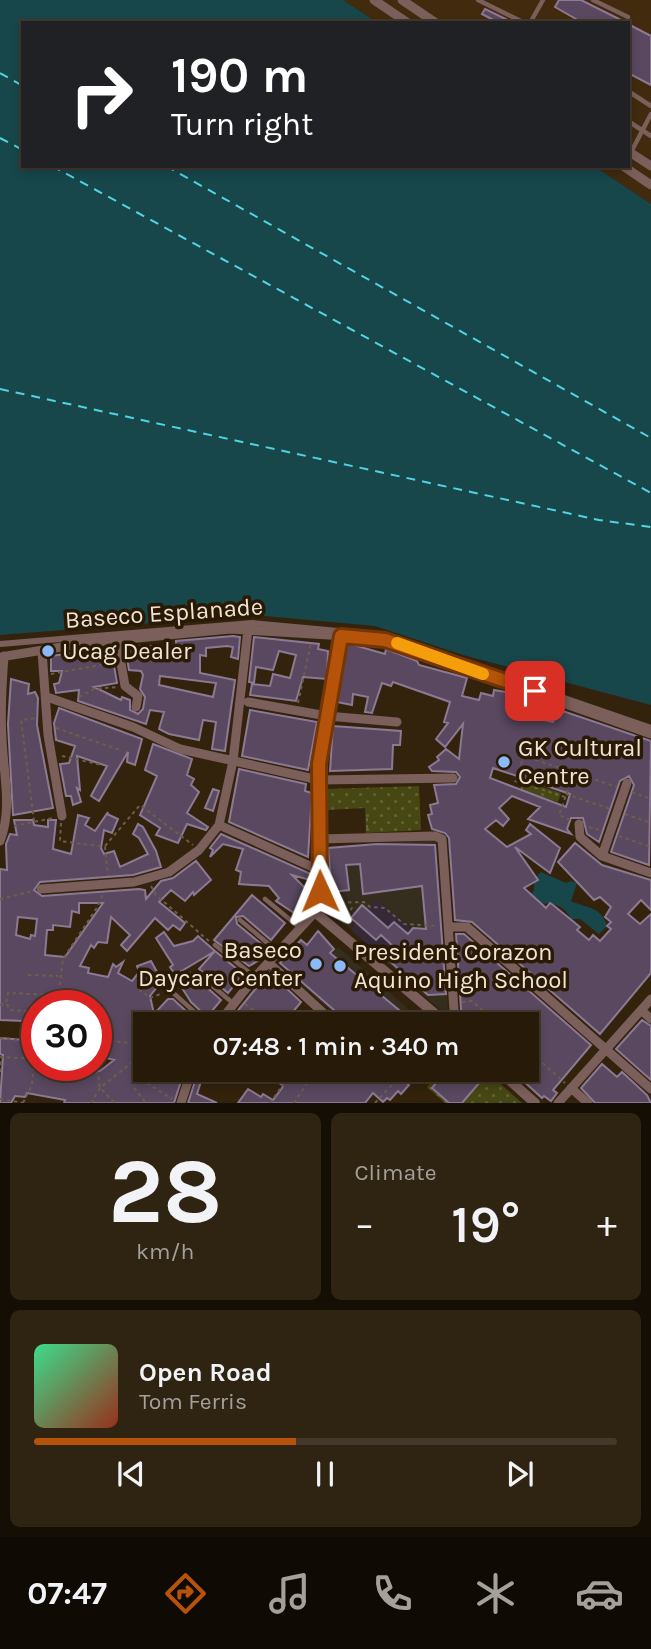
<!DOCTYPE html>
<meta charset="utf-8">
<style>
:root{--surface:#271a09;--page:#2f2312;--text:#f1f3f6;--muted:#a4a19c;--line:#43382a;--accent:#b45309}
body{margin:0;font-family:Karla,sans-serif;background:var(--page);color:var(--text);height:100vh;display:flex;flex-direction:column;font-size:26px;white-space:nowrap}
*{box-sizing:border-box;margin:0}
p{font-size:23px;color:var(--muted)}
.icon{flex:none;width:38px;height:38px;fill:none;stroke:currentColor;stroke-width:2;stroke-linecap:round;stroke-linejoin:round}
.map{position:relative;height:1103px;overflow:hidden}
.drawer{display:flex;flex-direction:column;gap:10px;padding:10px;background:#150e05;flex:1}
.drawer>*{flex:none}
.hud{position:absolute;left:21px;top:21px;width:609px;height:147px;border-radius:0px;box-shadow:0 4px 10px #0003,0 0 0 2px var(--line);background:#202124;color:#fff;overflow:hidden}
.speed{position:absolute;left:21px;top:990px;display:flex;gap:14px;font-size:35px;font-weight:700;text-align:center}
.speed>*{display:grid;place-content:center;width:91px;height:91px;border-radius:50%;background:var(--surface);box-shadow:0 4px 10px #0003,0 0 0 2px var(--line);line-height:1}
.speed .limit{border:10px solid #d22;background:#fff;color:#111}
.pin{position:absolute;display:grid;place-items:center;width:60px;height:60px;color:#fff;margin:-30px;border-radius:14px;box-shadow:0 4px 10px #0006}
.me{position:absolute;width:77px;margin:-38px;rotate:359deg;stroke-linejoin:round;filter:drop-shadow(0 0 5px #0008)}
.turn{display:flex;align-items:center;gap:24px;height:147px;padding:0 35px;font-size:32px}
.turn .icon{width:91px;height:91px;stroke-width:2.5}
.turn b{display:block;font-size:49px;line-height:60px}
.big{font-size:52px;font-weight:600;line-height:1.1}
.drawer .tile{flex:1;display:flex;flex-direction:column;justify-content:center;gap:10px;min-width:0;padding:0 24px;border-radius:10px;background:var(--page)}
.drawer .dial{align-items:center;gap:0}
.dial b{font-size:91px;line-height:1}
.song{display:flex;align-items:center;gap:21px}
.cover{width:84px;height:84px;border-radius:10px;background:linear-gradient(135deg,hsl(150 70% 55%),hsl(10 70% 35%))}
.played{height:7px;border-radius:4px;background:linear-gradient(90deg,var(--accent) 45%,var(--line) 45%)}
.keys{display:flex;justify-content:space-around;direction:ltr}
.heat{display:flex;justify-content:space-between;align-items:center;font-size:38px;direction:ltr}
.drawer .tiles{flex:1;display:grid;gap:10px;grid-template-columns:1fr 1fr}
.tile:last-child{grid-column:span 2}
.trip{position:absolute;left:133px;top:1012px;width:406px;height:70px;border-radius:0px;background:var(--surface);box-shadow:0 4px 10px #0003,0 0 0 2px var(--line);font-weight:600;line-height:70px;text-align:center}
.dock{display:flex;height:112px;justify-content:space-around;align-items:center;background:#100a04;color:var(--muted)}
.dock .icon{width:49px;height:49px}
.dock .on{color:var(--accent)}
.dock b{font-size:32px;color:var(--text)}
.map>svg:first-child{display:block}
.built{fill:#412a0d}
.education{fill:#352d1d}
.medical{fill:#362937}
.grass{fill:url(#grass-dots)}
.water{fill:#17464b}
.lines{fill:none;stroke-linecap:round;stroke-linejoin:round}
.ferry{stroke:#51d4e2;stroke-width:2;stroke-dasharray:9 7;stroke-linecap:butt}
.building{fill:#594860;stroke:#8c7993;stroke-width:2;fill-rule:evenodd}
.path{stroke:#6d5e4a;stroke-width:2;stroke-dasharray:3.5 3.5;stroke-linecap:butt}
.service{stroke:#7b5f5b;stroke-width:4.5}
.pedestrian{stroke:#7b5f5b;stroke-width:6}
.minor{stroke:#7b5f5b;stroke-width:9}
.tertiary{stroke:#7b5f5b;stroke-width:10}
.route-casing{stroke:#753606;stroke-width:18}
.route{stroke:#b45309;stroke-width:12}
.slow{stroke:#f59e0b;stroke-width:12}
.poi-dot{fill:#8abafc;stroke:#2a1903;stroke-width:2.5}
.labels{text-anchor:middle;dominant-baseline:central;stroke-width:7;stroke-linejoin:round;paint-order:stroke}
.street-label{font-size:24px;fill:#f0e4d7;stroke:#2a1903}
.poi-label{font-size:24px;fill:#f0e4d7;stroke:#2a1903;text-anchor:start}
</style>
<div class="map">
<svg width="651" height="1103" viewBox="0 0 651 1103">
<defs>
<pattern id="grass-dots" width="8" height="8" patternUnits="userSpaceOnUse" patternTransform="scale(1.75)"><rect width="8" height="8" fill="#464712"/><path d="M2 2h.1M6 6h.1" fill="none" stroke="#616134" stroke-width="1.8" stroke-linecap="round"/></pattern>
</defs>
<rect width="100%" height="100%" fill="#34230c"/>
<path class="built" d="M343,0H651V204L594,166H628V23H378Z"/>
<path class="education" d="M436,839L448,1010L444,1013L384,959L411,928L377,899L350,929L325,911L321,848Z
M338,947L425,1024H346L303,986Z"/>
<path class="medical" d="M377,899L411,928L384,959L350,929Z"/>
<path class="grass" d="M523,781L561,793L558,802L520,790Z
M419,786L421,830L366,833L365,808L327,810L326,789Z
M443,1069H484L522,1103H445L427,1087Z"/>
<path class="water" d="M0,0H343L378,23H23V166H594L651,204V705L463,655L375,626L253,615L0,635Z
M541,872L566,883L571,881L577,883L571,901C588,909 601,906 607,926L599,934L580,919H571C564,905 553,902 539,904L529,896L534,891V879Z"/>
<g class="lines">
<path class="ferry" d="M0,73L23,86
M0,138L23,150
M52,166L651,493
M166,166L651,438
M0,389L599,520L651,527"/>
</g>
<path class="building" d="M559,0H581L627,23H583L555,7Z
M485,9L514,23H499L482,14Z
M628,24L651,36V85L628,73Z
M233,636L240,637L238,659L231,657L233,647L227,646L206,648V656L200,655V673L235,680L225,751L212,749L216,722L203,720L199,740L169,734L159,729L164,712L150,710L146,724L78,701L79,690L56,693L54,684L59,683L62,671H51V656L111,648L117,683L94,687L121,700L122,697L130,700V710L138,714L143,709L145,697L140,689L143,675L141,671L129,670L125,646H176V641ZM160,676L216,683L213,697L159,685Z
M254,637L319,644L318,649L328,651L327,679L303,677L296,701L250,695L252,684L270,686L273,674L290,678L296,655L279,651L273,670L256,667L254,683L249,682Z
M347,643L385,654L386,649L417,661L419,665L467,678L462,696L479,700L481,693L493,696L494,690L511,693L544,704L540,719L553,722L557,709L651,741L649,865L611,852L634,785L629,776L620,781L599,842L587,834L583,818H571L567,829L571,834L528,819L540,807L512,796L499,808L509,819L503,826L496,820L485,829L507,847L531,834L526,830L530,824L560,848L550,873L515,847L538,880L524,888L546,908L550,903L553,905L580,927L577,930L589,940L593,935L600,941L611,929L607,926L611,922L605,917L611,907L600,897L594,900L558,862L575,843L602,865L651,880V910L641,900L628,914L640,924L651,914V973L600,1034L472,922L455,920L449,838L445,833L432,829L428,815L432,814L430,805L438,803L434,785L456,784L460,777L456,772L432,771L429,767L439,760L437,757L446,749L459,759L463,724L445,747L436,739L448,723L444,722L450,702L393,682L391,686L382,683L372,713L365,712L368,697L353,694L352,705L337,702ZM493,768L570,794L566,807L490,778Z
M11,679L29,684L28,694L35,692L38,698L37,725L53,808L13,815L8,724Z
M59,708L142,739L135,765L127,762L128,752L99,801L91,796L107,766L77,756L80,790L77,788L81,802L73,805L71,796H66L60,764L69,763L75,746L56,740L54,723Z
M250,710L317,722L308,770L242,756Z
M333,726L401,731L400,745H393L392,769L330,771Z
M153,744L192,759L187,775L194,779L191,785L199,792L187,813L208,827L206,830L187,824L178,843L156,835L160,828L140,815L157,776L145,770Z
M239,769L306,784L305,791L312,793L308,857L229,822Z
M213,789L219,791L213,811L205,808Z
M108,812L107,814L118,819L112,833L104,830L101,848L104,854L114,851L120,867L148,854L139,838L133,834L138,824L143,827L156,851L161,867L133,875L40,882L34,890L42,896L139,889L145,890L146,899L161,881L173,878L196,861L211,880L194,895L193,892L185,901L171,890L159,902L185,923L180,930L173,925L168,930L155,918L127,951L121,945L130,935L111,917L107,943L98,942L94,948L91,945L80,966L89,968L88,973L108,977L113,964L116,967L123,962L118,973L132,981L139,972L137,966L151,961L162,981L150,996L154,1014L168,999H173L200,1024H145V1042L136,1041V1053L145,1063V1069H150L156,1077L160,1069H185L174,1103H64L65,1100L27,1093L25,1097L15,1096L11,1103H0L3,1055L0,1054V1038L25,1040L24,1021L0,1020V869L7,870L6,844L10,834L17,835L14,820H33L34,825L48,827V820H56L53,849L71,854L78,815L89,818L85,825L95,831ZM79,903H103L65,957L45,955L47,930H53V925L70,927L72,911L79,913ZM18,917L37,919L35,936L31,935L30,939L16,935ZM37,1006H96V1033H99L96,1055L114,1060L100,1071L66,1066L63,1074L49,1073V1066H37Z
M221,834L311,874L310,880L292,875L311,894V902L297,915L276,901L279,898L269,886L239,884L241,872L236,870L243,849L223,844L210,857L213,850L210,848Z
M377,844L435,845L446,994L428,995L386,958L395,948L381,935L376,940L351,918L362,905L388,928L394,922L408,934L413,928L426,929L422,886L363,894L360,864L346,865L349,890L332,892L328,848Z
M252,895L285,923L271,940L243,916L236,917L237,924L265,947L259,955L263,958L249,966L214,940Z
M318,931L334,949L330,953L416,1024H350L280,963L301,940L307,945Z
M164,932L174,946L193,941L198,936L215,951L175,975L170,967L173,965L156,938Z
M456,934H464L591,1045L553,1090L557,1093L551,1101L544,1096L542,1098L510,1069H527V1024H462Z
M215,951L243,974L228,993L199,969Z
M269,972L301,1002L283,1024H227Z
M194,976L221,1000L207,1017L191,1002L182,988Z
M642,1020L651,1026V1080L616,1049Z
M602,1064L617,1077L622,1072L647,1095L651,1103H595L581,1088Z
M199,1069H205L197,1094L217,1103H188Z
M251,1069H390L409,1085L401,1094L398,1091L390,1100L387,1098L383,1102L373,1093L365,1103H238L248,1089L261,1097L263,1094L273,1100L282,1088L283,1085Z
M448,1069H480L486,1075L462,1103H449L432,1088Z"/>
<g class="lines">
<path class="path" d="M51,674L111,663
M79,697L94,689L117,687
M298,703L311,643
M56,728L120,750
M62,756L102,765
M632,792L651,799
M566,794L610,809
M565,797L515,781L524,756L617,787
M625,814L651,823
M367,818V830
M570,820L559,815L574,773
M34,821L21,720L37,718
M61,823L60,841L105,847L108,876
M14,826L53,818
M589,827L600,830
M619,836L651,847
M105,846L140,805L193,845
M151,886L156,895L210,942
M0,899L33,891
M327,903L364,902L370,907L385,908L404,924L438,926
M343,922L353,906
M28,975L58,976
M174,986L191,972
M139,989L150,998L163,993
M462,1002L472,1001L498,1024
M7,1004L10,1010L37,1012
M245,1004L259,1014L253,1024
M0,1005L6,1003L8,993L58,995
M57,1006L63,959L98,906L103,893
M0,1038L37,1041
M96,1039L145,1045
M527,1049L565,1083
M90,1066L98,1074L100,1088L115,1103
M0,1072L1,1057L37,1059
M147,1083L172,1099
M134,1088L146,1103
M0,1099L24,1103
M23,1103L32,1085L34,1061
M91,1103L100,1088L145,1052
M270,1103L294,1069
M294,1103L316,1069
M375,1103L401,1075"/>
<path class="service" d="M478,0L525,23
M593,0L628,17
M530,23L543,0
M628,91L651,106
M628,121L651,136
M628,158L651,114
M265,899L299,927
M240,920L277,951
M215,945L255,977
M198,974L234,1004
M170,990L208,1024
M417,1074L422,1069"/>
<path class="pedestrian" d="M402,642L651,728
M0,644L252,623L371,634"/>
<path class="minor" d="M374,0L408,23
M402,0L436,23
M628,151L651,166
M623,166L651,185
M117,640L125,686L138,696L136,707
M42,651L48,735L62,816
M0,657L86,643L230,629L378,638L651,734
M47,697L133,727L180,749L319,780L453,778
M248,702L327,716L397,722
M579,824L580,837L602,856L651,873
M219,825L319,870
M319,839L435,836L442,839L455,1024
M0,841C13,808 3,773 2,738C0,712 2,683 4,656
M602,856L627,783
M41,889L134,882L169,872L199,850L219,825L233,761L248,629
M448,927H467L651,1089
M269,963L330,1019
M641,1010L651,1019
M218,1024L255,977L318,909L319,764L341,636
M571,1088L588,1103
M181,1103L192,1069
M558,1103L651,999"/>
<path class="tertiary" d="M316,913L447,1024
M497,1069L535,1103"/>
</g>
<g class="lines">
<g class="route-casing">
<path id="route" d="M320,891L319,764L341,636L385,640L535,691"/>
</g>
<use href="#route" class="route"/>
<path class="slow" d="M397,643L483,674"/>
</g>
<g class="poi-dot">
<circle cx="48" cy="651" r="7"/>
<circle cx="504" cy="762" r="7"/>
<circle cx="316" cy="964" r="7"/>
<circle cx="340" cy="966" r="7"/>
</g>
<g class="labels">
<g class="street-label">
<text transform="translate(164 613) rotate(-4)">Baseco Esplanade</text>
</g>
<g class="poi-label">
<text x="62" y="651">Ucag Dealer</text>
<text x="518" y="748">GK Cultural<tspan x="518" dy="28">Centre</tspan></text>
<text x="302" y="950" text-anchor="end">Baseco<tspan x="302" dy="28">Daycare Center</tspan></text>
<text x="354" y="952">President Corazon<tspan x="354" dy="28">Aquino High School</tspan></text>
</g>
</g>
</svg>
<div class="speed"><div class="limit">30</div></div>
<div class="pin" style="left:535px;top:691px;background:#d93025"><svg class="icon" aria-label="arrive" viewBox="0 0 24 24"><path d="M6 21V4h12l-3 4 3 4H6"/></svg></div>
<svg class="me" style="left:320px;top:891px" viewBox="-20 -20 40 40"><path d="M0-17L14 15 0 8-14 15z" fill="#b45309" stroke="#fff" stroke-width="4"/></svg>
<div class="trip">07:48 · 1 min · 340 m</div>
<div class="hud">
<div class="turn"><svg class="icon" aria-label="right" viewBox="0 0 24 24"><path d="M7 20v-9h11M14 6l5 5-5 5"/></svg><div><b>190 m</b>Turn right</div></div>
</div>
</div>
<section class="drawer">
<div class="tiles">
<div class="tile dial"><b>28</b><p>km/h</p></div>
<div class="tile"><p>Climate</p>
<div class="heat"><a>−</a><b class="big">19°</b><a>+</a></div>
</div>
<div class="tile">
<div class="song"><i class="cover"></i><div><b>Open Road</b><p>Tom Ferris</p></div></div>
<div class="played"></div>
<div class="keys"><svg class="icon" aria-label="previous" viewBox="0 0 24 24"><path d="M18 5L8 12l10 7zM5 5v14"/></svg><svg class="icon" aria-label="pause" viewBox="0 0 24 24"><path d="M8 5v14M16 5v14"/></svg><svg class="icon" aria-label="next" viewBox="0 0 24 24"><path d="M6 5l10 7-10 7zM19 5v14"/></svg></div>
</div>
</div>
</section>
<nav class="dock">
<b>07:47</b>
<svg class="icon on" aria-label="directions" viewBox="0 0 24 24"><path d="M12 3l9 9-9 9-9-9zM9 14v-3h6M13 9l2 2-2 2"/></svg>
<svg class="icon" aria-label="music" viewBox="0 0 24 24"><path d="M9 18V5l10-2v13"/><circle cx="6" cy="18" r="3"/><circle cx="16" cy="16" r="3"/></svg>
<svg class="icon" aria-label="phone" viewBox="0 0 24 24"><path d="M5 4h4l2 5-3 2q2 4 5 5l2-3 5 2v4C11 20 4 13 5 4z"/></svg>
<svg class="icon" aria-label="climate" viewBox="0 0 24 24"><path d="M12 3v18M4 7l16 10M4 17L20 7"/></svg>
<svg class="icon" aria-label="car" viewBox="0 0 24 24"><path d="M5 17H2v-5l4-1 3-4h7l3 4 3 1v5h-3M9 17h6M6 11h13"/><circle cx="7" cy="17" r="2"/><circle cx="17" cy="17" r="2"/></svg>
</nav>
